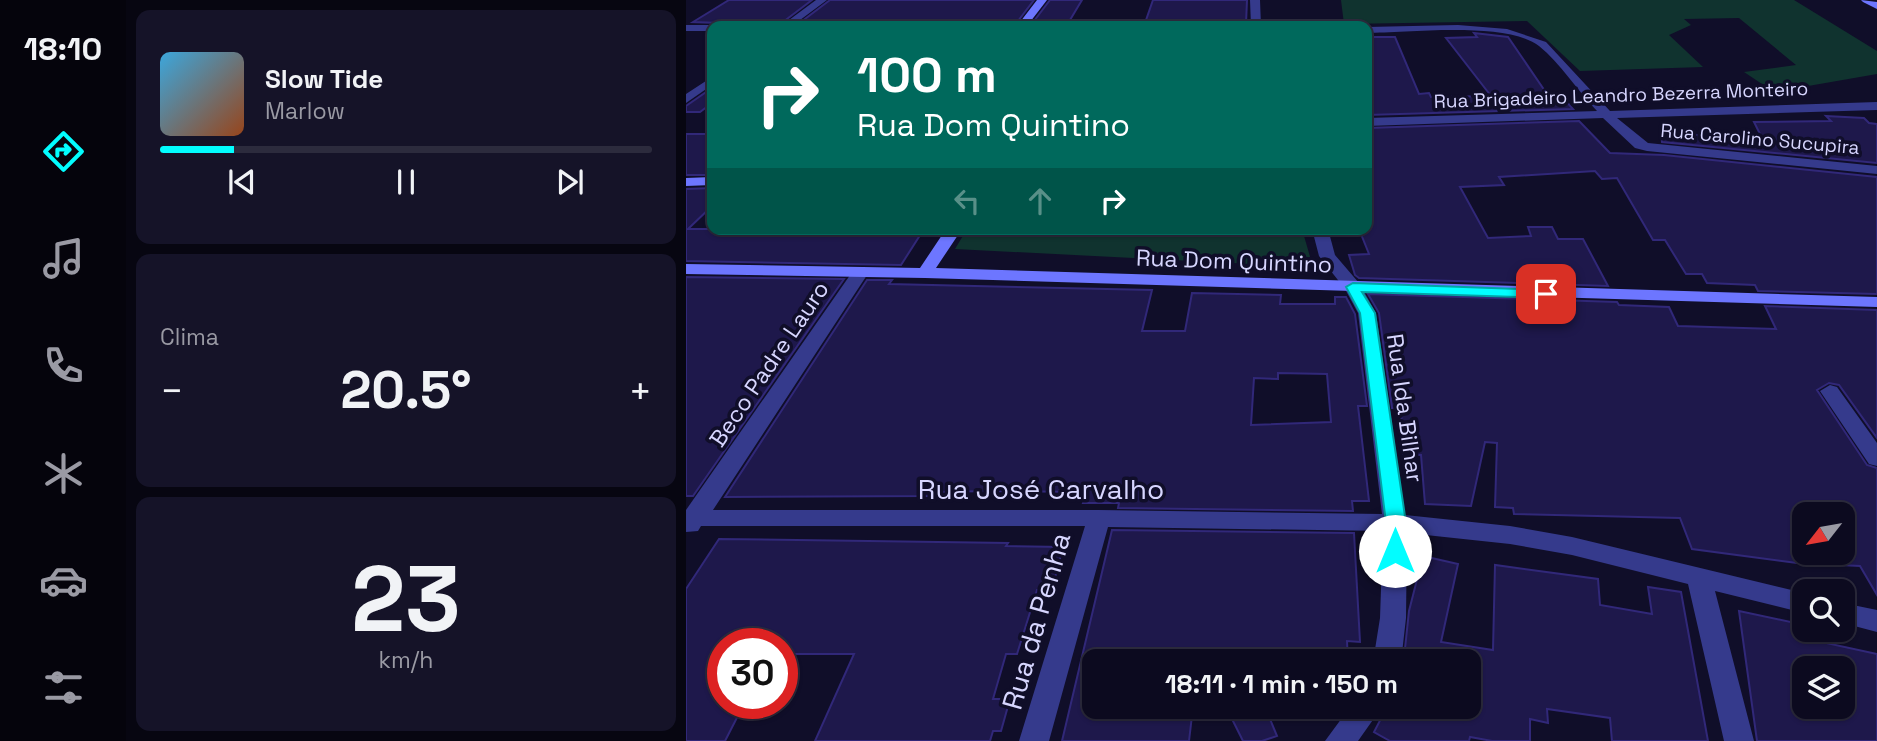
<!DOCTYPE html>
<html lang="pt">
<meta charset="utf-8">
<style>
:root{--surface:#0c0a1f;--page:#151328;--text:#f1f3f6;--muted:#9a9aa4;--line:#2c2b3d;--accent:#02fdff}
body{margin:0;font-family:"Space Grotesk",sans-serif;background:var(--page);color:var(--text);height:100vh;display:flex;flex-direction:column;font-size:26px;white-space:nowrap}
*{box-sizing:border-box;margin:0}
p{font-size:23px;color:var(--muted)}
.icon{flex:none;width:38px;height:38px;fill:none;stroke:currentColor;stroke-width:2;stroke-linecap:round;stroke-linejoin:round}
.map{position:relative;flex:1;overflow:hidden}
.drawer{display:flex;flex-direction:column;gap:10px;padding:10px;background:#070611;width:560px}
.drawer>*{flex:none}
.banner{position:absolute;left:21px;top:21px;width:665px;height:214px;border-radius:14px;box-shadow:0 2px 5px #0004,0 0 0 2px var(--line);background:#00695c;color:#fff;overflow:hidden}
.needle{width:46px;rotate:239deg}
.controls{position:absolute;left:1106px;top:502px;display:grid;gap:14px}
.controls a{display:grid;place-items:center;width:63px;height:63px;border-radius:14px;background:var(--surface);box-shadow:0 2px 5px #0004,0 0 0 2px var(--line);font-size:35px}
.speed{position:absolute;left:21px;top:628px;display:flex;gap:14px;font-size:35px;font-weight:700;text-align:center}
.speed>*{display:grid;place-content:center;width:91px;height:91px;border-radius:50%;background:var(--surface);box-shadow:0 2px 5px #0004,0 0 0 2px var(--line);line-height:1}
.speed .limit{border:10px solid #d22;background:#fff;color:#111}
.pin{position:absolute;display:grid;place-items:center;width:60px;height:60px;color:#fff;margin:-30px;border-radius:14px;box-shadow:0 4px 10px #0006}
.me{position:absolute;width:77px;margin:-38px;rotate:0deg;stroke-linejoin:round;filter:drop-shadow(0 0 5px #0008)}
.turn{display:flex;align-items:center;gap:24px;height:147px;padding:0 35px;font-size:32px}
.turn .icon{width:91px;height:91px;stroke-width:2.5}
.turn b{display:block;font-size:49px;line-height:60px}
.lanes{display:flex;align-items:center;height:66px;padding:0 35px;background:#0003;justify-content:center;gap:35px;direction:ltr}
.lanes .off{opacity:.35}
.big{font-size:52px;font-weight:600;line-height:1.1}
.drawer .tile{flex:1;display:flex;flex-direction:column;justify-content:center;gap:10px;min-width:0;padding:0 24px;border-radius:14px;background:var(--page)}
.drawer .dial{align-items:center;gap:0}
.dial b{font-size:91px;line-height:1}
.song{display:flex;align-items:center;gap:21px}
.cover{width:84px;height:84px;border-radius:10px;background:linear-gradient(135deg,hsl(200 70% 55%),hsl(20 70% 35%))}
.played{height:7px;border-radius:4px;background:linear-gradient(90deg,var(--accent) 15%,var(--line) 15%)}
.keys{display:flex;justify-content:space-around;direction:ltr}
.heat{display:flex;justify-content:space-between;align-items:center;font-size:38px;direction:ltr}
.trip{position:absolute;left:396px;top:649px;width:399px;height:70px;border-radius:14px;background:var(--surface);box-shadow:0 2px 5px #0004,0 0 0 2px var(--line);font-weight:600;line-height:70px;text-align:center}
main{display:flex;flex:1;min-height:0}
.tab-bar{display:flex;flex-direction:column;width:126px;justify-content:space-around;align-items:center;background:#05040c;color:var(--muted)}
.tab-bar .icon{width:49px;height:49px}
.tab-bar .selected{color:var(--accent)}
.tab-bar b{font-size:32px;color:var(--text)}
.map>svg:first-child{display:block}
.green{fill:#10332f}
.building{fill:#1e184b;stroke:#312879;stroke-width:2;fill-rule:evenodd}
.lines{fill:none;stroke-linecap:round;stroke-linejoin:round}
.minor{fill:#353a8c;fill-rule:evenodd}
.secondary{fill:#6d76ff;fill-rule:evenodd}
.route{fill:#02fdff;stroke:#01a4a6;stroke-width:2}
.labels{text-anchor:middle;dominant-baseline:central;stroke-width:7;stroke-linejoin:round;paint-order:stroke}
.far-street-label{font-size:19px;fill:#d7d6ff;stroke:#100e29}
.street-label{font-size:23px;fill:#d7d6ff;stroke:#100e29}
.near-street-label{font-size:28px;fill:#d7d6ff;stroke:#100e29}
</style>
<main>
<nav class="tab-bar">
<b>18:10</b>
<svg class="icon selected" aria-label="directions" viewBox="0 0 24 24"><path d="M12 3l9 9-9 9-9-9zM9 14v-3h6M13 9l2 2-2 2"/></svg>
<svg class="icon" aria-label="music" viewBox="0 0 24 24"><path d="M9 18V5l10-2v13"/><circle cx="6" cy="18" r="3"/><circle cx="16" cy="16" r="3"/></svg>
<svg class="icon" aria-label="phone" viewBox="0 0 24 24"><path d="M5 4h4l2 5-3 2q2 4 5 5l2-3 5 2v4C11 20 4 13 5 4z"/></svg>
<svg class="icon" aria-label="climate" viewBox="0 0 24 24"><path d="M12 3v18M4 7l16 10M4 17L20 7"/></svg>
<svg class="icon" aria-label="car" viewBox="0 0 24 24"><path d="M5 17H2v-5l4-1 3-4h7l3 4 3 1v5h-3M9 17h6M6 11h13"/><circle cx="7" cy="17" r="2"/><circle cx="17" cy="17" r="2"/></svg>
<svg class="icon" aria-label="filters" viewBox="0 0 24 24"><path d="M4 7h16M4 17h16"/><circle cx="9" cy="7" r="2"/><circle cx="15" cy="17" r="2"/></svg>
</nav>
<section class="drawer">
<div class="tile">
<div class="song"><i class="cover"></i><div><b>Slow Tide</b><p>Marlow</p></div></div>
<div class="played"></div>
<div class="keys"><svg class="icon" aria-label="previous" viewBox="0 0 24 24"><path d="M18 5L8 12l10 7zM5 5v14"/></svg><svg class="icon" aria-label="pause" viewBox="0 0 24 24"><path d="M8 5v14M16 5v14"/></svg><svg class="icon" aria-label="next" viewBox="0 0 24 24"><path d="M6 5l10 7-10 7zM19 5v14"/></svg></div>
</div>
<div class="tile"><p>Clima</p>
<div class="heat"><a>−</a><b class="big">20.5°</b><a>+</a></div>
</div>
<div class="tile dial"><b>23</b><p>km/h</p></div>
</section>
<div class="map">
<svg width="1191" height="741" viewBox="0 0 1191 741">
<rect width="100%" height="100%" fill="#100e29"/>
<path class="green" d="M655,0H1108L1191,51V74L1088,92L1058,72L1110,65L1053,18L998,19L1005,25L983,35L1017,67L894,71L841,21L658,24Z
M281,229H616L627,267L269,249Z"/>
<path class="building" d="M43,0H126L93,25L7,22Z
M144,0H348L329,25H111Z
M364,0H396L381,25H345Z
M467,0H561L560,24L519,26L520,23H459Z
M788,33L822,37L861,94L873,93L887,109L681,115V37H709L733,94L743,93L745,97L805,96L760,38L791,37Z
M26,88V103L14,112H0V106Z
M1140,116L1178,118L1183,123L1191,124V163L976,142L975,131L1078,142L1068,122L1145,121Z
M893,121L924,153L978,155L1191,177V294L1072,291L1069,285L1021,283L1016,274H1000L979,240H967L931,178L916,179L909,171L813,177L818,185L774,187L802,238L845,236L842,227H866L872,239H897L922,286L673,278L669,275L663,255L683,254L673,229H681V128Z
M0,134H26V175H0Z
M26,188V206L2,229H238L215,265L0,261V189Z
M0,277L158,279L7,496H0Z
M181,280H206L203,284L466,290L456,331H499L506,293L595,295L594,304H649V297H660L669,314L681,406H672L683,501H666L667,511L432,508L433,503H397L400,492L305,491L249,492L248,496L39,497ZM592,373L641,374L645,422L565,425L568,378L592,379Z
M682,294L931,302L933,305L983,307L992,326L1090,329L1079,306L1191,310V438L1153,385L1143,383L1131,390L1181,465L1191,468V595L1174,566L1111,563L1006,549L994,518L828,514L827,508L809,507L811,443L799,442L785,506L739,504L735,455L717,454L715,408H706L693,313ZM1118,514H1157V553H1118Z
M426,530L668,533L674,642L661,641L662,662H408V707H507L503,741H376Z
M33,539L322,543L320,546L377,547L366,590H351L331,654H320L307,699H324L315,731H307L304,741H129L168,654H96V644H37V704H58L39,741H0V589Z
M737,556L772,564L755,642L807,650L809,565L912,579L914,605L966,614L962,587L995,592L1022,741H926L924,718L861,709L862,723L844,719V741H806L784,737L783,741H704L688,732L701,707H782V662H733L718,658L723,611Z
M1053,611L1114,624L1117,638L1191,654V741H1071ZM1118,668H1157V707H1118Z
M540,707H579L591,736L576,741H557Z"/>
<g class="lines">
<path class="minor" d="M130,0H141L106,26H95Z
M564,0H574L575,26H565Z
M0,25H26L30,26H26V31H0Z
M772,25L821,29L860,42L924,111L1191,102V110L931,118L962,143L1191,166V174L961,151L949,148L917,118L681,126V118L911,111C892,91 874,63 853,46C820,21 722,33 681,33V27Z
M26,77V85L0,103V94Z
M626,229H642L649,255L673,283L690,313L719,515L824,526L886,537L1118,593V613L1029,591L1068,741H1038L1002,584L886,555L824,544L721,533L720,618L715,662H687L694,618L697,531L422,527L363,741H333L399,526H15L12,531L0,532V510L169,268L175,267L183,272L27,510H413L696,514L672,313L659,289L633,256Z
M1144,385L1151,387L1191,443V466L1183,464L1134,391Z
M1157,603L1191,610V632L1157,623Z
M664,707H696L672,741H639Z"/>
<path class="secondary" d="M351,0H361L341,26H331Z
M1175,0L1191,2V9L1177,2Z
M26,177V185L0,186V178Z
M260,229H276L250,268L1191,297V307L239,278L0,274V264L234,268Z"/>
</g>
<path class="route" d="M667,283L860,290L868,294L860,298L676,292L689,313L720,523L716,556H702L699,551L700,523L674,313L660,287Z"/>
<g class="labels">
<g class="far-street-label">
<text transform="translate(935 95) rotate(-2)">Rua Brigadeiro Leandro Bezerra Monteiro</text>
<text transform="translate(1074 139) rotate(5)">Rua Carolino Sucupira</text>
</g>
<g class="street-label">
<text transform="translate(548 261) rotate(2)">Rua Dom Quintino</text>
<text transform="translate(83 364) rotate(-56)">Beco Padre Lauro</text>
<text transform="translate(719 408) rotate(82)">Rua Ida Bilhar</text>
</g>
<g class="near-street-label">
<text x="355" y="489">Rua José Carvalho</text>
<text transform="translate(350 621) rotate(-74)">Rua da Penha</text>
</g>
</g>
</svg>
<div class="controls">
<a><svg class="needle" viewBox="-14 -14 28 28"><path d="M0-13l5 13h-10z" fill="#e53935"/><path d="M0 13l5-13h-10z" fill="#9a9aa4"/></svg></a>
<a><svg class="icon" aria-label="search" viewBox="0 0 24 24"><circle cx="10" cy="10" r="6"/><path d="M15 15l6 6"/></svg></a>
<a><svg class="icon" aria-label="layers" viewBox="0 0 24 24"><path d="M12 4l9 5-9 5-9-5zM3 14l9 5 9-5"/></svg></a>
</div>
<div class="speed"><div class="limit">30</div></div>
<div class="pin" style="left:860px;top:294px;background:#d93025"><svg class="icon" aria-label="arrive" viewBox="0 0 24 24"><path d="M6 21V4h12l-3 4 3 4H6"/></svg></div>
<svg class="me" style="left:709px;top:551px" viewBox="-20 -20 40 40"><circle r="19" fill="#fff"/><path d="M0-13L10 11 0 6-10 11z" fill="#02fdff"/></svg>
<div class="trip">18:11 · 1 min · 150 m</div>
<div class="banner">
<div class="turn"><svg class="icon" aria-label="right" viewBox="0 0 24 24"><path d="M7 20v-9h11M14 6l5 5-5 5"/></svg><div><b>100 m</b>Rua Dom Quintino</div></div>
<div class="lanes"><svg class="icon off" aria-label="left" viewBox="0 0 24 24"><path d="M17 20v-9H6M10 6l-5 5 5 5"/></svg><svg class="icon off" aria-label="ahead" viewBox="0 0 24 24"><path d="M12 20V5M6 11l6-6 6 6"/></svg><svg class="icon" aria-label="right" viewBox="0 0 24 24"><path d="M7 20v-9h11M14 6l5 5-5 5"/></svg></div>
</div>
</div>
</main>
